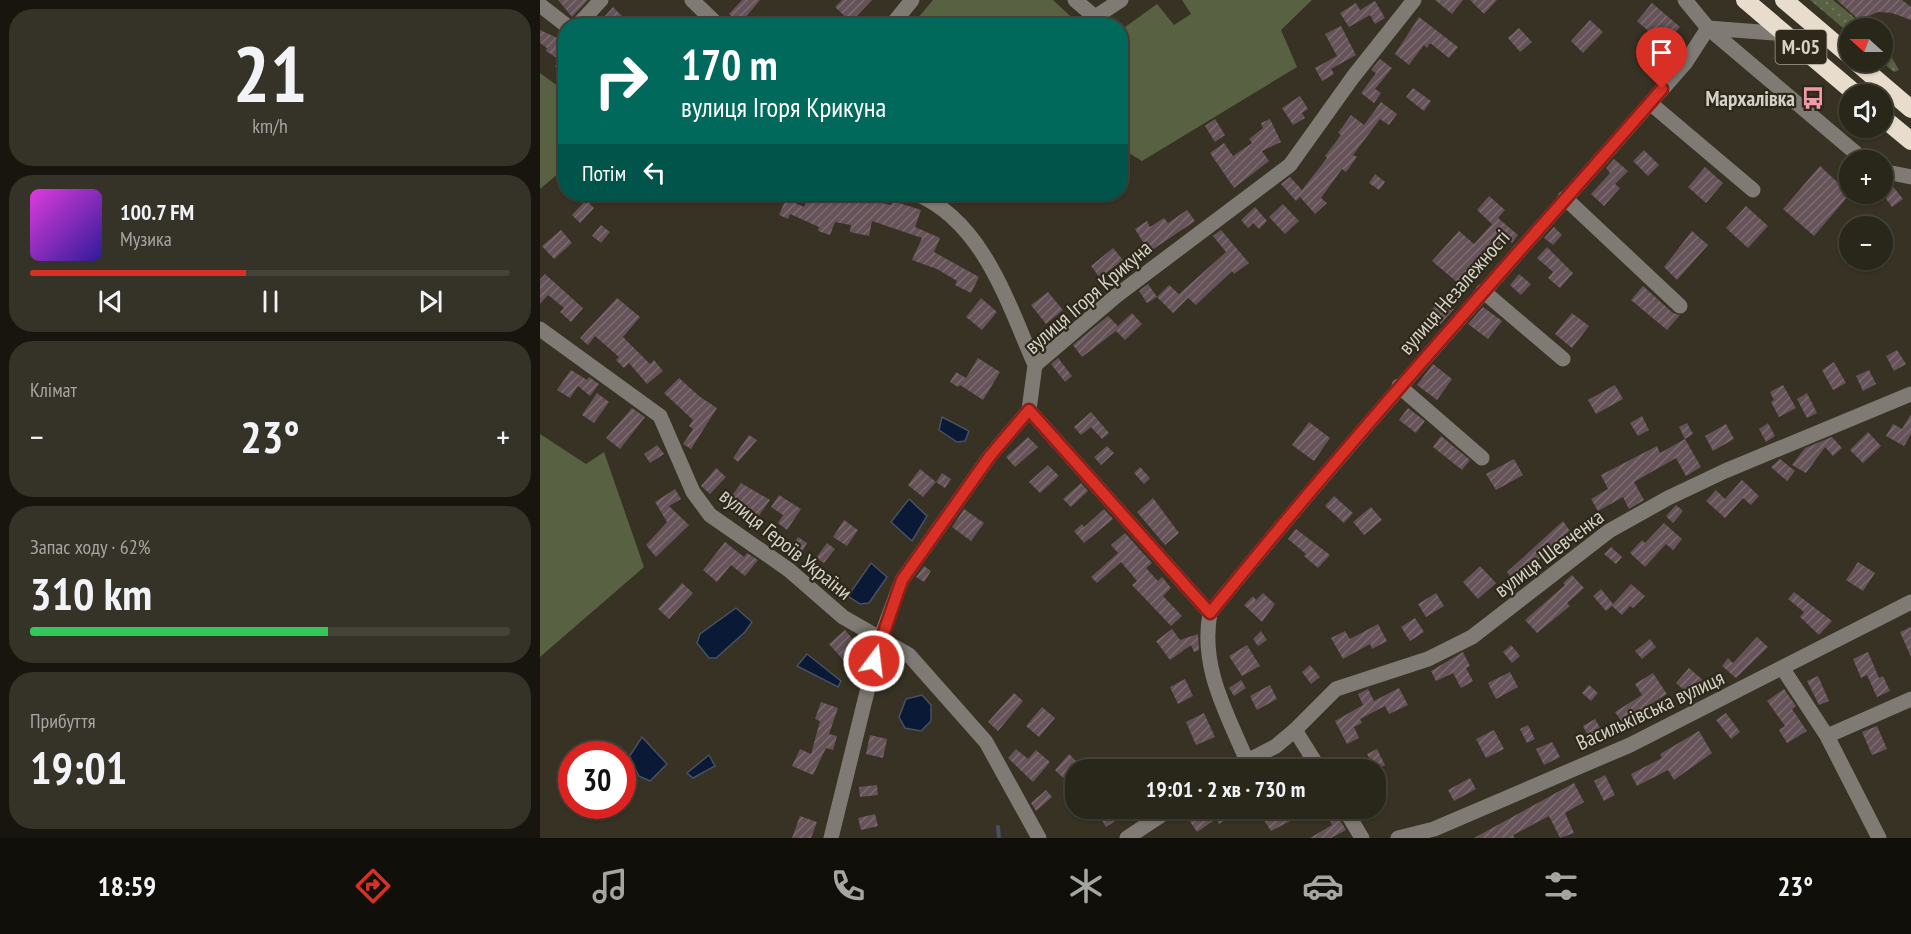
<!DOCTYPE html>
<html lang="uk">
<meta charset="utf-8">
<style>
:root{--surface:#29261a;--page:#353227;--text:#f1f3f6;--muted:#a5a5a2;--line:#454339;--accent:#d93025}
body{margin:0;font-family:"PT Sans Narrow",sans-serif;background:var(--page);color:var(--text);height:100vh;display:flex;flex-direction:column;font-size:22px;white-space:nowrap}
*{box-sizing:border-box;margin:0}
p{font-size:20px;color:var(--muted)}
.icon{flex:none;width:33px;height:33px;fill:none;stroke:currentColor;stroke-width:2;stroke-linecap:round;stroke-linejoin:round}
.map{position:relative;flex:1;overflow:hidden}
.panel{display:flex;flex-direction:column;gap:9px;padding:9px;background:#17150e;width:540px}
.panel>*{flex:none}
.hud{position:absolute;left:18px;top:18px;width:570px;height:183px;border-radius:24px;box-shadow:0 2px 4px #0004,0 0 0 2px var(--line);background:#00695c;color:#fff;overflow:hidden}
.needle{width:39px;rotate:291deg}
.controls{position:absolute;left:1299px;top:18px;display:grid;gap:12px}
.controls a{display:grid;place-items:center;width:54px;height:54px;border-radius:50%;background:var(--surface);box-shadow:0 2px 4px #0004,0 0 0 2px var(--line);font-size:30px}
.speed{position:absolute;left:18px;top:741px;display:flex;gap:12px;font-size:30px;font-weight:700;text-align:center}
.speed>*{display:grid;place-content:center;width:78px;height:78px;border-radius:50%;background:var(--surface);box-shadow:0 2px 4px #0004,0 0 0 2px var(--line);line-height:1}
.speed .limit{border:9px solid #d22;background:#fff;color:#111}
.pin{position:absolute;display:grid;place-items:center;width:51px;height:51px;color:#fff;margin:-62px -26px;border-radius:50% 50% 50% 0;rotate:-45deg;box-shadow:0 0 6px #0007}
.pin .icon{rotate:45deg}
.me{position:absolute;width:66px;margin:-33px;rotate:15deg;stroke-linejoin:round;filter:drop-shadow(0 0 4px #0008)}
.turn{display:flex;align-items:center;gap:21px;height:126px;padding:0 24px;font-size:27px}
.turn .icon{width:78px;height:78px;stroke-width:2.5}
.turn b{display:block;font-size:42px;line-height:51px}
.then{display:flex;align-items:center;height:57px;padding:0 24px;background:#0003;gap:12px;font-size:22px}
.big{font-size:45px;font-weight:700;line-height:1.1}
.panel .tile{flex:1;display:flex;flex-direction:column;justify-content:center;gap:9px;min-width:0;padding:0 21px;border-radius:24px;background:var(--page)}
.panel .dial{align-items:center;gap:0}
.dial b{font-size:78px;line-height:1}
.song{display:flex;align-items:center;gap:18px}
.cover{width:72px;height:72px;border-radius:9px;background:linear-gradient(135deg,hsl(300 70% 55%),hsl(250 70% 35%))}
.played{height:6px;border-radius:3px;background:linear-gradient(90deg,var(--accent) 45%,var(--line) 45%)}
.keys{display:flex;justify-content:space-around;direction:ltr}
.heat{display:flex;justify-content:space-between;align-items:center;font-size:33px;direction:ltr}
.charge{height:9px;border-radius:4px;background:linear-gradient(90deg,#34c759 62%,var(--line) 0)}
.trip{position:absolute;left:525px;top:759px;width:321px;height:60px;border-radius:24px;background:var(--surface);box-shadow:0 2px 4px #0004,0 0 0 2px var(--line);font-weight:700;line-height:60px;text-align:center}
.menu{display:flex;height:96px;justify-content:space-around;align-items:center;background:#100f0a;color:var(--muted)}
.menu .icon{width:42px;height:42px}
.menu .active{color:var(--accent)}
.menu b{font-size:27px;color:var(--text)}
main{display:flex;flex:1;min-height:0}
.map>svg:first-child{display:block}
.grass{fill:url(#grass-dots)}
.green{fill:#596143}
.water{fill:#0a1a36;stroke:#475162;stroke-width:1.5}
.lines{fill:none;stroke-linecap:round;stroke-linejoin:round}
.stream{stroke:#475162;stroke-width:4}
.building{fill:url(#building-hatch)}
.minor{stroke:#7f7a73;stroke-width:15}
.highway{stroke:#e8ddcc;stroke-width:18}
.route-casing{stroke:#8d1f18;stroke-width:15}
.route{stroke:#d93025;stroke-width:10}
.labels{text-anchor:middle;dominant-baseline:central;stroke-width:4.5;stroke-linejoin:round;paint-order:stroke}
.shield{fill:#2d2819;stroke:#a29e94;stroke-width:1.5}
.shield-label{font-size:20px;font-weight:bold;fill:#d4d1c8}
.poi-label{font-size:21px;font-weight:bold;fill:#d4d1c8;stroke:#2d2819;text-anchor:end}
.street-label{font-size:21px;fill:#d4d1c8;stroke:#2d2819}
</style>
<main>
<section class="panel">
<div class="tile dial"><b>21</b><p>km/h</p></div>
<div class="tile">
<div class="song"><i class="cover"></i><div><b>100.7 FM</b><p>Музика</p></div></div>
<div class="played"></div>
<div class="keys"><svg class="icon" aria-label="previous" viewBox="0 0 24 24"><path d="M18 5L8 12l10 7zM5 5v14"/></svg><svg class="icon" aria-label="pause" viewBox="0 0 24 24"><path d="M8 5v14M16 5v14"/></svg><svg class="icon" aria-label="next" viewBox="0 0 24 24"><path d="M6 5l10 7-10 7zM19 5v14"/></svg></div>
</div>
<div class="tile"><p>Клімат</p>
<div class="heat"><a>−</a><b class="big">23°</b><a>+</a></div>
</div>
<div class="tile"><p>Запас ходу · 62%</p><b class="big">310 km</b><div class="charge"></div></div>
<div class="tile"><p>Прибуття</p><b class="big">19:01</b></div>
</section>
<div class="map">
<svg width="1371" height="838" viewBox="0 0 1371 838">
<defs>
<pattern id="grass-dots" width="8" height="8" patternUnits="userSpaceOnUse" patternTransform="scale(1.5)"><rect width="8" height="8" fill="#596143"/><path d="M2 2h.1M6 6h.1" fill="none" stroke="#70775d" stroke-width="1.8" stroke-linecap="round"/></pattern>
<pattern id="building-hatch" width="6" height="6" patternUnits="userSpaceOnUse" patternTransform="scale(1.5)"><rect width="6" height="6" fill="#665359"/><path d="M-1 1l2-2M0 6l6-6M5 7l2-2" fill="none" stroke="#7b6b6f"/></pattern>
</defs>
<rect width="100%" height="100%" fill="#373223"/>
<path class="grass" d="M1270,0H1293L1327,28H1310L1309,33Z
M1343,42L1359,70L1354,72L1342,62Z"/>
<path class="green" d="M393,0H513L540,25H372Z
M642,0H772L741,30L757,67L602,161L581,148V136L587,124L581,112V30L617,4L634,25L651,14Z
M0,73L26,92L25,168L0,189Z
M0,434L46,464L64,452L104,567L0,657Z"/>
<path class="water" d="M402,417L429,431L425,441L417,442L399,430Z
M369,499L387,516L372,541L351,522Z
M331,563L347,577L329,603L320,604L308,596Z
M196,608L212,622L205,632L176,658H169L157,643L160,634Z
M267,654L301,681L298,687L257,666Z
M382,695L391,705V721L381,731L365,728L359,717L366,699Z
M102,737L127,764L110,781L99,776L89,757Z
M169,755L175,766L153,778L147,773Z"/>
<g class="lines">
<path class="stream" d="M458,827L459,838"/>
</g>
<path class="building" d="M18,0H48L32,17Z
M202,0H220L200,24L189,14Z
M302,0H332L311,22L295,7Z
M895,0H923L912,14Z
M930,0H957L944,14Z
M1297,0H1362L1371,7V20L1352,13L1338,12L1319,20Z
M835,1L845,18L835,24L830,15L809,27L800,13L816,3L820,10Z
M1112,3L1140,27L1124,45L1097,21Z
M73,7L92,26H56Z
M879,17L918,47L909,58L890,43L887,48L884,45L869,65L855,54Z
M1050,20L1063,32L1043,53L1031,41Z
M801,26L816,55L791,69L794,74L782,81L775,68L797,56L785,34Z
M979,28L992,42L980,52L968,38Z
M0,30L26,42V76L15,66L20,60L6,51L7,48L0,43Z
M840,59L852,68L835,89L841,93L834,103L821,93L836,73L831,70Z
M873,88L891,101L884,111L866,97Z
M760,96L768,109L762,113L765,118L753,125L742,108Z
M841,102L857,114L849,125L840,119L813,155L817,157L806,172L802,169L781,198L787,203L775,214L760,197L756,201L741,184L750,177L762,190L787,158L785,156L801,135L798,133L811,115L824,125Z
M675,119L685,135L675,142L665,126Z
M730,119L741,142L722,151L729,161L694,188L670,153L684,143L693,156L712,143L709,139L723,128L721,123Z
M1104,150L1119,165L1108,176L1093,161Z
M1074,159L1088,171L1075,184L1080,188L1064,206L1051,194L1070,173L1066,168Z
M1280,166L1310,194L1274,236L1243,209Z
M1165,167L1183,183L1166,203L1148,187Z
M835,174L845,182L839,190L829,183Z
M1351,184L1363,199L1352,207L1342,193Z
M269,194H296L303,196L302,198L323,202L324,199L351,205L353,201L381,210L375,227L400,238L394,252L439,277L431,293L415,285L417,281L397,269L372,260L382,238L332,221L329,236L310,232L311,225L295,222L290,235L278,231L279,227L250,214L248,219L239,215L246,199L264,207Z
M949,196L965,210L958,218L978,235L972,243L966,238L936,271L939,274L925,289L892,261L919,231L934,244L952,224L937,210Z
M46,200L54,208L40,223L32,215Z
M743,204L759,221L745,234L729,217Z
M1206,206L1228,226L1208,248L1186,228Z
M715,207L727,221L719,229L713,223L708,228L701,220Z
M647,210L655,221L609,252L595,229L607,221L610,227L624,218L628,223Z
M61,225L70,232L61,243L52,236Z
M1014,227L1022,235L1013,245L1004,238Z
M21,230L32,243L14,259L2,246Z
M681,230L709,263L694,274L692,271L656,305L648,298L633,313L617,297L629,285L639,294L686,252L673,236Z
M1152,231L1168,245L1137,280L1124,267Z
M1007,247L1033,273L1020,288L1008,278L1013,272L997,258Z
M573,248L583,260L560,278L551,266Z
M5,274L43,308L31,322L20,312L24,308L8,295L0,304V279Z
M979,274L991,284L981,295L970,285Z
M608,284L617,297L607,303L599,291Z
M1103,286L1133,313L1140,315L1127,330L1091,300Z
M508,292L523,310L506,324L491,305Z
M77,298L100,317L83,337L110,364L114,360L123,371L107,384L89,363L84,368L76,360L79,357L55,336L48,345L40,338Z
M441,298L457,312L442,330L426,317Z
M902,298L914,309L897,328L885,317Z
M943,307L962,321L948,339L928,324Z
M592,313L602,324L585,340L576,331L542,357L533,345L568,316L578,326Z
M1032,313L1049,326L1032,348L1015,334Z
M1357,350L1366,364L1354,371L1346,356Z
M438,358L460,372L443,400L420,385L418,387L410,382L416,372L426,378Z
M518,358L532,376L525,382L511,364Z
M1294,362L1306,383L1293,390L1282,370Z
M893,364L912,379L897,400L877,385Z
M31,370L47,380L49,377L59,384L50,396L38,386L30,398L17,390Z
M1329,370L1336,384L1323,391L1316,376Z
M139,378L159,396L177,408L151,449L143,444L153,429L149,426L153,420L124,393Z
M1075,385L1083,399L1056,414L1048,400Z
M1243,385L1256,408L1239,417L1231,402L1234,400L1230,392Z
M57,393L69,402L54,423L42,415Z
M1267,393L1277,413L1267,418L1257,399Z
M92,408L105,417L80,449L66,438Z
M868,408L885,421L876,433L859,420Z
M551,412L569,433L562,439L551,427L541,435L534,427Z
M1371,414V434L1364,446L1346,436L1353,424L1362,429Z
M1102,416L1109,430L1098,436L1090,423Z
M769,422L790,438L774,461L752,445Z
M1147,423L1153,434L1145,439L1139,427Z
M1228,423L1235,436L1226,442L1219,429Z
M1186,424L1194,439L1173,451L1165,436Z
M1328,432L1341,446L1323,463L1310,450Z
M209,435L217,440L198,462L193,458Z
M901,436L930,460L922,470L893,447Z
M488,437L498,447L475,467L466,457Z
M1292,437L1302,448L1293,456L1285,447L1266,473L1252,465L1265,448Z
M1145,439L1161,467L1146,476L1136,458L1094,482L1104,500L1089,509L1083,497L1058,511L1051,499L1068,489L1061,475L1117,446L1120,453Z
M117,445L124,454L110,463L104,454Z
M567,446L574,453L561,465L554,457Z
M974,459L983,475L956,490L946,474Z
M1240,459L1255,471L1247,481L1231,467Z
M508,465L519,476L500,493L489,482Z
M600,467L610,478L604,484L594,473Z
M176,468L186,477L170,494L161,486Z
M380,469L396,482L383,497L368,485Z
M402,473L411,479L405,488L396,482Z
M1202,480L1219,496L1211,505L1203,498L1185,518L1166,501L1176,490L1185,499Z
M201,483L230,500L218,517L189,500Z
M541,483L548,491L531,507L523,499Z
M135,489L141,499L129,506L149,525L116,557L106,545L127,522L115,502Z
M239,495L261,509L247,530L238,523L243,515L231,507Z
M794,496L813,513L804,523L785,506Z
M613,498L639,533L625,545L597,512Z
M1136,505L1143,511L1133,523L1126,516Z
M831,507L842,520L824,535L813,522Z
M424,509L444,523L431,541L412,527Z
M564,509L573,519L544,543L534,531L542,524L544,527Z
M304,520L318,530L307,546L293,537Z
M1023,521L1032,534L995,562L1000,568L977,586L967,572Z
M1124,523L1142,539L1133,550L1126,544L1105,567L1090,553L1102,540L1105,543Z
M756,529L790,555L778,568L764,556L766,554L748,539Z
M585,533L612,563L606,568L618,581L622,577L631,588L623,596L642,616L631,626L592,585L597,581L581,562L557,583L551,577L578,553L571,545Z
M258,537L267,543L259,557L249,551Z
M185,542L204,557L207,553L218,560L205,576L191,565L177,582L163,570Z
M287,543L295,549L284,563L276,558Z
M1071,547L1082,557L1076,564L1064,554Z
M1318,562L1335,573L1323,591L1306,580Z
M384,566L391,571L384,582L376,577Z
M940,566L956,583L938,599L923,582Z
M1032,575L1044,588L1027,603L1030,606L997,633L985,620L1025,585L1023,583Z
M142,583L153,593L129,619L118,609Z
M1091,584L1105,596L1093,608L1090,606L1082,615L1072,606L1066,611L1053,596L1061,589L1073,604Z
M1254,592L1292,621L1279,635L1260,617L1264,612L1248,599Z
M723,593L735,604L722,622L704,605L713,596L716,600Z
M896,593L904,606L886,617L878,604Z
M875,618L884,632L870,641L861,627Z
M838,624L847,641L832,649L830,644L803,659L791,638L805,631L810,639Z
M1371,627V657L1360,632Z
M632,629L640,640L658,634L659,650L654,652L651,645L630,660L616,641Z
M305,630L322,650L306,663L289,644Z
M721,631L727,640L718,646L713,639Z
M1217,637L1228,647L1196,678L1182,666L1188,658L1193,663Z
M1110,639L1116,647L1102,659L1095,651Z
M707,645L720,666L702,676L689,656Z
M971,645L980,656L972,663L963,652Z
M923,652L930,666L926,668L933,681L921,688L913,673L896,681L891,671Z
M1328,652L1339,678L1343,676L1350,691L1337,697L1327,675L1321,678L1313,659Z
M770,665L780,677L771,684L762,672Z
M1149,668L1165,682L1152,697L1136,683Z
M970,672L978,687L956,699L948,683Z
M1113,673L1127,694L1082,722L1075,712L1102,695L1095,684Z
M1278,676L1289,701L1279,705L1267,681Z
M645,679L653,696L638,704L630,687Z
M701,680L706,688L694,696L689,688Z
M730,685L737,699L717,710L710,696Z
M1049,685L1058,693L1051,701L1042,693Z
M859,688L868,705L849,714L845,706L820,719L822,723L814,727L819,738L807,744L795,721L823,705L818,694L828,689L834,701Z
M1244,689L1256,706L1252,709L1267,731L1247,743L1239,730L1245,726L1227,701Z
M474,693L483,701L458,731L448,722Z
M281,702L298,708L289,734L297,736L293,750L286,748L273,775L252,766L260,749L271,754L280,721L275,719Z
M502,707L515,718L499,737L486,726Z
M664,713L675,737L656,745L646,722Z
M1186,713L1200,732L1191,739L1176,720Z
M1055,719L1062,731L1049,738L1043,726Z
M988,725L995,739L987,743L980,729Z
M1337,726L1347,749L1332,755L1322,732Z
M954,730L964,749L946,758L936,739Z
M1159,731L1172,753L1134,780L1128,770L1097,786L1091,774L1122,758L1120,754Z
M330,735L347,739L343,758L326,754Z
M1012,742L1020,757L1004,765L996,749Z
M476,749L488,759L496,750L510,762L493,782L468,758Z
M837,749L845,765L836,770L827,754Z
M529,754L537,762L523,778L515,770Z
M651,757L659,770H631Z
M1065,775L1075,795L1064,801L1054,781Z
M930,778L936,789L914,801L908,790Z
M1034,783L1044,802L1025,813L1034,833L1020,838L1009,816L973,835L975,838H934Z
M337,785L338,795L320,797L319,787Z
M506,790L512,797L496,811L491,803Z
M567,808H595L566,827L558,814Z
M651,808H701L679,824L676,819L657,832L644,813Z
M716,808H750L756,818L731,831Z
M335,814L338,826L321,830L318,818Z
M797,815L806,830L791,838H770L792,825L789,819Z
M260,816L277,822L271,838H252Z"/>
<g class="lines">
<path class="minor" d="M152,0L179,26
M535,0L555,17L581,0
M1145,0L1168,28L1246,34
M0,5L27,26
M37,26L61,0
M351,26L372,0
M1110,103L1213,190
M1342,171L1371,177
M377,194C444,223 468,304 495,365
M1025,198L1140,306
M943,291L1023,359
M0,329L120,416L153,492L170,515L249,570L303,617L369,655L446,742L499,838
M859,386L942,458
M670,613C823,424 986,245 1146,62L1168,28L1324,160
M1243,669L1287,736L1339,838
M755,730L780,770
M1287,736L1371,699
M706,759C686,711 660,667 670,613L489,410L495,365L576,296L750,165L813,77L874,0
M690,770L736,746L755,730L796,689L888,659L932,637L1069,531L1128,498L1185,471L1371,394
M804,808L822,838
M291,838L340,639L362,580L450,456L489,410
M587,838L632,808
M858,838L894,829L1090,745L1371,602"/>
<path class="highway" d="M1205,0L1316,94
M1244,0L1310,56
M1316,62L1371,109
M1342,117L1371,141"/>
</g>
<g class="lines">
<g class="route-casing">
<path id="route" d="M334,661L362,580L450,456L489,410L670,613C815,433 970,263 1122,89"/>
</g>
<use href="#route" class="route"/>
</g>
<defs>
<g id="bus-bare" transform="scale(1.8)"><path d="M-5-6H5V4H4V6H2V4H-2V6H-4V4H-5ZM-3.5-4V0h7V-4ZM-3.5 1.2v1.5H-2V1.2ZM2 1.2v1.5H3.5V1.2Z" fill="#f29aac" stroke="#2d2819" stroke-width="2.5" paint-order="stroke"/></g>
</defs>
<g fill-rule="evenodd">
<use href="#bus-bare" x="1273" y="98"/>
</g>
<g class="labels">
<rect class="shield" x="1235.5" y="30" width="51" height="34" rx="4.5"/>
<g class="shield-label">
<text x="1261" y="47">М-05</text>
</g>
<g class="poi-label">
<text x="1255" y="98">Мархалівка</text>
</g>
<g class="street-label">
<text transform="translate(914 292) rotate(-49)">вулиця Незалежності</text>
<text transform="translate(548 297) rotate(-41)">вулиця Ігоря Крикуна</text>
<text transform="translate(246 544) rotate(39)">вулиця Героїв України</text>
<text transform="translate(1009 553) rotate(-37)">вулиця Шевченка</text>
<text transform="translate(1110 710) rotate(-25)">Васильківська вулиця</text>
</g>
</g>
</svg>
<div class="controls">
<a><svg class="needle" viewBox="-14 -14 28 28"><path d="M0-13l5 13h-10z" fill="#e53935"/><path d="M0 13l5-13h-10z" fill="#a5a5a2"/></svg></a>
<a><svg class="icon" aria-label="sound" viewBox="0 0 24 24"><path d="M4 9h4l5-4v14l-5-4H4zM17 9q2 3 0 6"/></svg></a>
<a>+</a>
<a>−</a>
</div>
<div class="speed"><div class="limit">30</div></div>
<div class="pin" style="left:1122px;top:89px;background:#d93025"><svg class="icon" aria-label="arrive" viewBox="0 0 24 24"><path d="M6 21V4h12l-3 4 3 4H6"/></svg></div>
<svg class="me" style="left:334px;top:661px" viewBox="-20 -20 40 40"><circle r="17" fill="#d93025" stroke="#fff" stroke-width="3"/><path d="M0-11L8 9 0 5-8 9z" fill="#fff"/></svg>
<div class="trip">19:01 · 2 хв · 730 m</div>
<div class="hud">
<div class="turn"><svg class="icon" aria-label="right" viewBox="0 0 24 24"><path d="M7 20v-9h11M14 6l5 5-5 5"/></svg><div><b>170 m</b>вулиця Ігоря Крикуна</div></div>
<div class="then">Потім<svg class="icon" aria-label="left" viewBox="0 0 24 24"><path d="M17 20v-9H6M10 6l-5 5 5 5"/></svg></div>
</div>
</div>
</main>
<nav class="menu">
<b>18:59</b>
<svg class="icon active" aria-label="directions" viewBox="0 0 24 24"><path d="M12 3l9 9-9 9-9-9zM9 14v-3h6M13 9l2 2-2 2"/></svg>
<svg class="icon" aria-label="music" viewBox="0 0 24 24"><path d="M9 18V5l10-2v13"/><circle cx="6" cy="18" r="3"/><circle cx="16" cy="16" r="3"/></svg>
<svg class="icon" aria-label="phone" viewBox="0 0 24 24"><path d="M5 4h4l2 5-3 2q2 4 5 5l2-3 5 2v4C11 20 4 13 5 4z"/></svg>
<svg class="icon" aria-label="climate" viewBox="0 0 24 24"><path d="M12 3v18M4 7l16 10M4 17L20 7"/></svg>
<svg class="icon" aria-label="car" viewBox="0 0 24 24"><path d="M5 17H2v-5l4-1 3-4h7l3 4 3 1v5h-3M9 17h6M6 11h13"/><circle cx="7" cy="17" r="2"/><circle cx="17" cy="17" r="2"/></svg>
<svg class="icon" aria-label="filters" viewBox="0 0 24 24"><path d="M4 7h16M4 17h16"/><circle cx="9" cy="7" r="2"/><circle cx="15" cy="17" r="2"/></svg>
<b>23°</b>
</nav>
